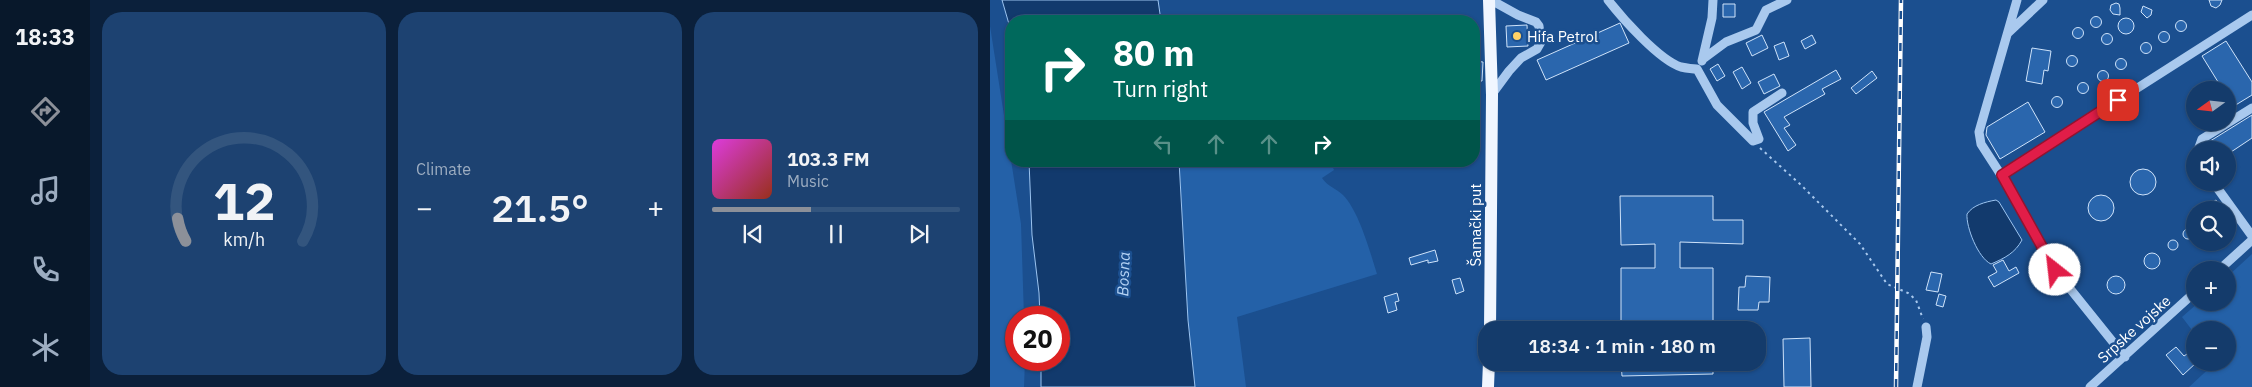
<!DOCTYPE html>
<meta charset="utf-8">
<style>
:root{--surface:#143b6b;--page:#1d4271;--text:#f1f3f6;--muted:#9dadc1;--line:#33557e;--accent:#8c9099}
body{margin:0;font-family:"IBM Plex Sans",sans-serif;background:var(--page);color:var(--text);height:100vh;display:flex;flex-direction:column;font-size:19px;white-space:nowrap}
*{box-sizing:border-box;margin:0}
p{font-size:16px;color:var(--muted)}
.icon{flex:none;width:28px;height:28px;fill:none;stroke:currentColor;stroke-width:2;stroke-linecap:round;stroke-linejoin:round}
.map{position:relative;flex:1;overflow:hidden}
.side{display:flex;flex-direction:column;gap:12px;padding:12px;background:#0b203b;width:900px}
.side>*{flex:none}
.banner{position:absolute;left:15px;top:15px;width:475px;height:152px;border-radius:20px;box-shadow:0 1px 4px #0004,0 0 0 1px var(--line);background:#00695c;color:#fff;overflow:hidden}
.needle{width:32px;rotate:255deg}
.buttons{position:absolute;left:1196px;top:81px;display:grid;gap:10px}
.buttons a{display:grid;place-items:center;width:50px;height:50px;border-radius:50%;background:var(--surface);box-shadow:0 1px 4px #0004,0 0 0 1px var(--line);font-size:25px}
.speed{position:absolute;left:15px;top:306px;display:flex;gap:10px;font-size:25px;font-weight:700;text-align:center}
.speed>*{display:grid;place-content:center;width:65px;height:65px;border-radius:50%;background:var(--surface);box-shadow:0 1px 4px #0004,0 0 0 1px var(--line);line-height:1}
.speed .limit{border:8px solid #d22;background:#fff;color:#111}
.pin{position:absolute;display:grid;place-items:center;width:42px;height:42px;color:#fff;margin:-21px;border-radius:10px;box-shadow:0 2px 8px #0006}
.me{position:absolute;width:55px;margin:-28px;rotate:331deg;stroke-linejoin:round;filter:drop-shadow(0 0 4px #0008)}
.turn{display:flex;align-items:center;gap:18px;height:105px;padding:0 25px;font-size:22px}
.turn .icon{width:65px;height:65px;stroke-width:2.5}
.turn b{display:block;font-size:35px;line-height:42px}
.lanes{display:flex;align-items:center;height:48px;padding:0 25px;background:#0003;justify-content:center;gap:25px;direction:ltr}
.lanes .off{opacity:.35}
.big{font-size:38px;font-weight:600;line-height:1.1}
.side .tile{flex:1;display:flex;flex-direction:column;justify-content:center;gap:8px;min-width:0;padding:0 18px;border-radius:20px;background:var(--page)}
.side .dial{align-items:center;gap:0}
.dial svg{height:130px;overflow:visible;fill:none;stroke:var(--line);stroke-width:7;stroke-linecap:round;text-anchor:middle}
.dial text{fill:var(--text);stroke:none}
.song{display:flex;align-items:center;gap:15px}
.cover{width:60px;height:60px;border-radius:8px;background:linear-gradient(135deg,hsl(300 70% 55%),hsl(10 70% 35%))}
.played{height:5px;border-radius:2px;background:linear-gradient(90deg,var(--accent) 40%,var(--line) 40%)}
.keys{display:flex;justify-content:space-around;direction:ltr}
.heat{display:flex;justify-content:space-between;align-items:center;font-size:28px;direction:ltr}
.side .tiles{flex:1;display:grid;gap:12px;grid-template-columns:repeat(3,1fr)}
.trip{position:absolute;left:488px;top:321px;width:288px;height:50px;border-radius:20px;background:var(--surface);box-shadow:0 1px 4px #0004,0 0 0 1px var(--line);font-weight:600;line-height:50px;text-align:center}
main{display:flex;flex:1;min-height:0}
.tab-bar{display:flex;flex-direction:column;width:90px;justify-content:space-around;align-items:center;background:#08182b;color:var(--muted)}
.tab-bar .icon{width:35px;height:35px}
.tab-bar .active{color:var(--accent)}
.tab-bar b{font-size:22px;color:var(--text)}
.map>svg:first-child{display:block}
.green{fill:#2461a8}
.water{fill:#123a6d;stroke:#9cc4f0}
.building{fill:#2a66ad;stroke:#cfe3fa}
.lines{fill:none;stroke-linecap:round;stroke-linejoin:round}
.path{stroke:#a9c9ee;stroke-width:2;stroke-dasharray:2.5 4;stroke-linecap:butt}
.minor{stroke:#a9c9ee;stroke-width:9}
.major{stroke:#f0f6ff;stroke-width:12}
.rail-casing{stroke:#fff;stroke-width:4.5}
.rail{stroke:#1b4f8f;stroke-width:2.5;stroke-dasharray:8;stroke-linecap:butt}
.route-casing{stroke:#92132f;stroke-width:12}
.route{stroke:#e11d48;stroke-width:9}
.poi-dot{fill:#ffd166;stroke:#1b4f8f;stroke-width:2}
.labels{text-anchor:middle;dominant-baseline:central;stroke-width:5;stroke-linejoin:round;paint-order:stroke}
.poi-label{font-size:15px;fill:#fff;stroke:#1b4f8f;text-anchor:start}
.street-label{font-size:15px;fill:#fff;stroke:#1b4f8f}
.water-label{font-size:16px;font-style:italic;fill:#b5d3f5;stroke:#1b4f8f}
</style>
<main>
<nav class="tab-bar">
<b>18:33</b>
<svg class="icon active" aria-label="directions" viewBox="0 0 24 24"><path d="M12 3l9 9-9 9-9-9zM9 14v-3h6M13 9l2 2-2 2"/></svg>
<svg class="icon" aria-label="music" viewBox="0 0 24 24"><path d="M9 18V5l10-2v13"/><circle cx="6" cy="18" r="3"/><circle cx="16" cy="16" r="3"/></svg>
<svg class="icon" aria-label="phone" viewBox="0 0 24 24"><path d="M5 4h4l2 5-3 2q2 4 5 5l2-3 5 2v4C11 20 4 13 5 4z"/></svg>
<svg class="icon" aria-label="climate" viewBox="0 0 24 24"><path d="M12 3v18M4 7l16 10M4 17L20 7"/></svg>
</nav>
<section class="side">
<div class="tiles">
<div class="tile dial"><svg viewBox="0 0 100 80">
<path d="M14 69A42 42 0 1 1 86 69"/>
<path d="M14 69A42 42 0 0 1 9 55" stroke="#8c9099"/>
<text x="50" y="56" font-size="32" font-weight="700">12</text>
<text x="50" y="72" font-size="11">km/h</text>
</svg></div>
<div class="tile"><p>Climate</p>
<div class="heat"><a>−</a><b class="big">21.5°</b><a>+</a></div>
</div>
<div class="tile">
<div class="song"><i class="cover"></i><div><b>103.3 FM</b><p>Music</p></div></div>
<div class="played"></div>
<div class="keys"><svg class="icon" aria-label="previous" viewBox="0 0 24 24"><path d="M18 5L8 12l10 7zM5 5v14"/></svg><svg class="icon" aria-label="pause" viewBox="0 0 24 24"><path d="M8 5v14M16 5v14"/></svg><svg class="icon" aria-label="next" viewBox="0 0 24 24"><path d="M6 5l10 7-10 7zM19 5v14"/></svg></div>
</div>
</div>
</section>
<div class="map">
<svg width="1262" height="387" viewBox="0 0 1262 387">
<rect width="100%" height="100%" fill="#1b4f8f"/>
<path class="green" d="M0,26L31,224L34,317L26,318V360H35L34,387H0Z
M189,161H340L344,170L332,178C338,187 346,188 353,195C369,211 380,252 387,274L247,317L256,387H205L198,320Z
M1262,254V387H1199L1225,363L1238,362V330H1205V334L1192,317L1208,303L1238,302V276Z"/>
<path class="water" d="M12,0H168L171,21H21V31Z
M39,161H189L198,320L205,387H51V360H69V318L50,317L49,293L42,235Z
M1006,200L1009,202L1032,240C1025,253 1015,258 1001,264C988,258 976,227 977,214C983,205 995,202 1006,200Z"/>
<path class="building" d="M1219,0H1232L1230,5L1226,8L1221,6Z
M1126,3L1129,4L1130,8V15L1123,14L1120,10L1121,5Z
M733,4H745V17H733Z
M1153,6L1162,10L1161,15L1157,18L1151,12Z
M1100.5 22a5.5 5.5 0 1 1 11 0a5.5 5.5 0 1 1-11 0Z
M1128 26a8 8 0 1 1 16 0a8 8 0 1 1-16 0Z
M1185.5 26a5.5 5.5 0 1 1 11 0a5.5 5.5 0 1 1-11 0Z
M630,23L639,43L556,80L547,60Z
M537,25L538,46L517,47L516,26Z
M1082.5 33a5.5 5.5 0 1 1 11 0a5.5 5.5 0 1 1-11 0Z
M1168.5 37a5.5 5.5 0 1 1 11 0a5.5 5.5 0 1 1-11 0Z
M1111.5 39a5.5 5.5 0 1 1 11 0a5.5 5.5 0 1 1-11 0Z
M772,35L778,48L762,56L756,43Z
M822,35L826,43L815,49L811,41Z
M1236,41L1262,82V95L1244,106L1238,96V90H1233L1212,56Z
M794,42L799,56L789,60L784,46Z
M1150.5 48a5.5 5.5 0 1 1 11 0a5.5 5.5 0 1 1-11 0Z
M1042,48L1061,51L1058,71L1054,70L1052,84L1036,81Z
M1076.5 61a5.5 5.5 0 1 1 11 0a5.5 5.5 0 1 1-11 0Z
M1125.5 64a5.5 5.5 0 1 1 11 0a5.5 5.5 0 1 1-11 0Z
M484,61L493,62L492,81H484Z
M728,64L735,76L727,81L720,69Z
M752,67L761,83L752,89L743,72Z
M846,70L851,79L832,89L835,94L794,117L800,125L794,128L806,145L798,151L774,112Z
M1107.5 76a5.5 5.5 0 1 1 11 0a5.5 5.5 0 1 1-11 0Z
M882,71L887,78L866,94L861,88Z
M784,74L790,86L774,94L768,82Z
M1087.5 88a5.5 5.5 0 1 1 11 0a5.5 5.5 0 1 1-11 0Z
M1061.5 102a5.5 5.5 0 1 1 11 0a5.5 5.5 0 1 1-11 0Z
M1038,102L1055,132L1010,159L996,135L997,127Z
M1262,115V138L1238,154V150H1218L1216,147L1217,143Z
M1140 182a13 13 0 1 1 26 0a13 13 0 1 1-26 0Z
M1098 208a13 13 0 1 1 26 0a13 13 0 1 1-26 0Z
M630,196H723V220H753V244L690,242V268H723V330H631V268H665V244L631,245Z
M1226,200L1233,210H1211Z
M1193 234a5 5 0 1 1 10 0a5 5 0 1 1-10 0Z
M1178 245a5 5 0 1 1 10 0a5 5 0 1 1-10 0Z
M445,250L448,261L438,263V260L421,265L419,258Z
M1154 261a8 8 0 1 1 16 0a8 8 0 1 1-16 0Z
M1013,260L1019,271L1026,267L1029,273L1004,287L998,277L1007,272L1003,265Z
M941,272L952,274L948,292L936,290Z
M1117 285a9 9 0 1 1 18 0a9 9 0 1 1-18 0Z
M756,276L780,277L779,302H769L768,310H748L749,287H755Z
M470,278L474,291L466,294L462,280Z
M407,293L409,301L405,302L407,310L398,313L394,297Z
M949,294L956,296L953,307L946,305Z
M820,338L821,387H794L793,339Z
M1186,347L1194,356L1197,354L1201,358L1203,357L1205,362H1207L1193,375L1176,355Z
M631,362H723V374L632,376Z"/>
<g class="lines">
<path class="path" d="M770,148L811,185L870,244L897,284L918,293L926,300L933,319"/>
<path class="minor" d="M501,0L528,15L546,22L549,26L551,42L547,49L531,58L519,71L502,94
M618,0C632,18 669,60 691,67C696,68 702,69 707,69L727,105L763,141L769,139L763,123V112L792,93
M1018,33L1053,0
M713,59L736,42L766,30L776,10L797,0
M712,61L722,18L723,0
M1208,150L1212,139L1262,108
M1011,175L991,144L989,132L1027,0
M1223,182L1262,236
M1229,270L1262,240
M1135,357L1065,270L1011,175L1262,15
M927,387L937,337L936,327
M1100,387L1205,292"/>
<path class="major" d="M499,0L502,95L500,330
M498,387L499,362"/>
<g class="rail-casing">
<path id="rail" d="M906,387L911,0"/>
</g>
<use href="#rail" class="rail"/>
</g>
<g class="lines">
<g class="route-casing">
<path id="route" d="M1065,270L1012,175L1128,100"/>
</g>
<use href="#route" class="route"/>
</g>
<circle class="poi-dot" cx="527" cy="36" r="5"/>
<g class="labels">
<g class="poi-label">
<text x="537" y="36">Hifa Petrol</text>
</g>
<g class="street-label">
<text transform="translate(485 225) rotate(-90)">Šamački put</text>
<text transform="translate(1144 329) rotate(-42)">Srpske vojske</text>
</g>
<g class="water-label">
<text transform="translate(133 274) rotate(-88)">Bosna</text>
</g>
</g>
</svg>
<div class="buttons">
<a><svg class="needle" viewBox="-14 -14 28 28"><path d="M0-13l5 13h-10z" fill="#e53935"/><path d="M0 13l5-13h-10z" fill="#9dadc1"/></svg></a>
<a><svg class="icon" aria-label="sound" viewBox="0 0 24 24"><path d="M4 9h4l5-4v14l-5-4H4zM17 9q2 3 0 6"/></svg></a>
<a><svg class="icon" aria-label="search" viewBox="0 0 24 24"><circle cx="10" cy="10" r="6"/><path d="M15 15l6 6"/></svg></a>
<a>+</a>
<a>−</a>
</div>
<div class="speed"><div class="limit">20</div></div>
<div class="pin" style="left:1128px;top:100px;background:#d93025"><svg class="icon" aria-label="arrive" viewBox="0 0 24 24"><path d="M6 21V4h12l-3 4 3 4H6"/></svg></div>
<svg class="me" style="left:1065px;top:270px" viewBox="-20 -20 40 40"><circle r="19" fill="#fff"/><path d="M0-13L10 11 0 6-10 11z" fill="#e11d48"/></svg>
<div class="trip">18:34 · 1 min · 180 m</div>
<div class="banner">
<div class="turn"><svg class="icon" aria-label="right" viewBox="0 0 24 24"><path d="M7 20v-9h11M14 6l5 5-5 5"/></svg><div><b>80 m</b>Turn right</div></div>
<div class="lanes"><svg class="icon off" aria-label="left" viewBox="0 0 24 24"><path d="M17 20v-9H6M10 6l-5 5 5 5"/></svg><svg class="icon off" aria-label="ahead" viewBox="0 0 24 24"><path d="M12 20V5M6 11l6-6 6 6"/></svg><svg class="icon off" aria-label="ahead" viewBox="0 0 24 24"><path d="M12 20V5M6 11l6-6 6 6"/></svg><svg class="icon" aria-label="right" viewBox="0 0 24 24"><path d="M7 20v-9h11M14 6l5 5-5 5"/></svg></div>
</div>
</div>
</main>
